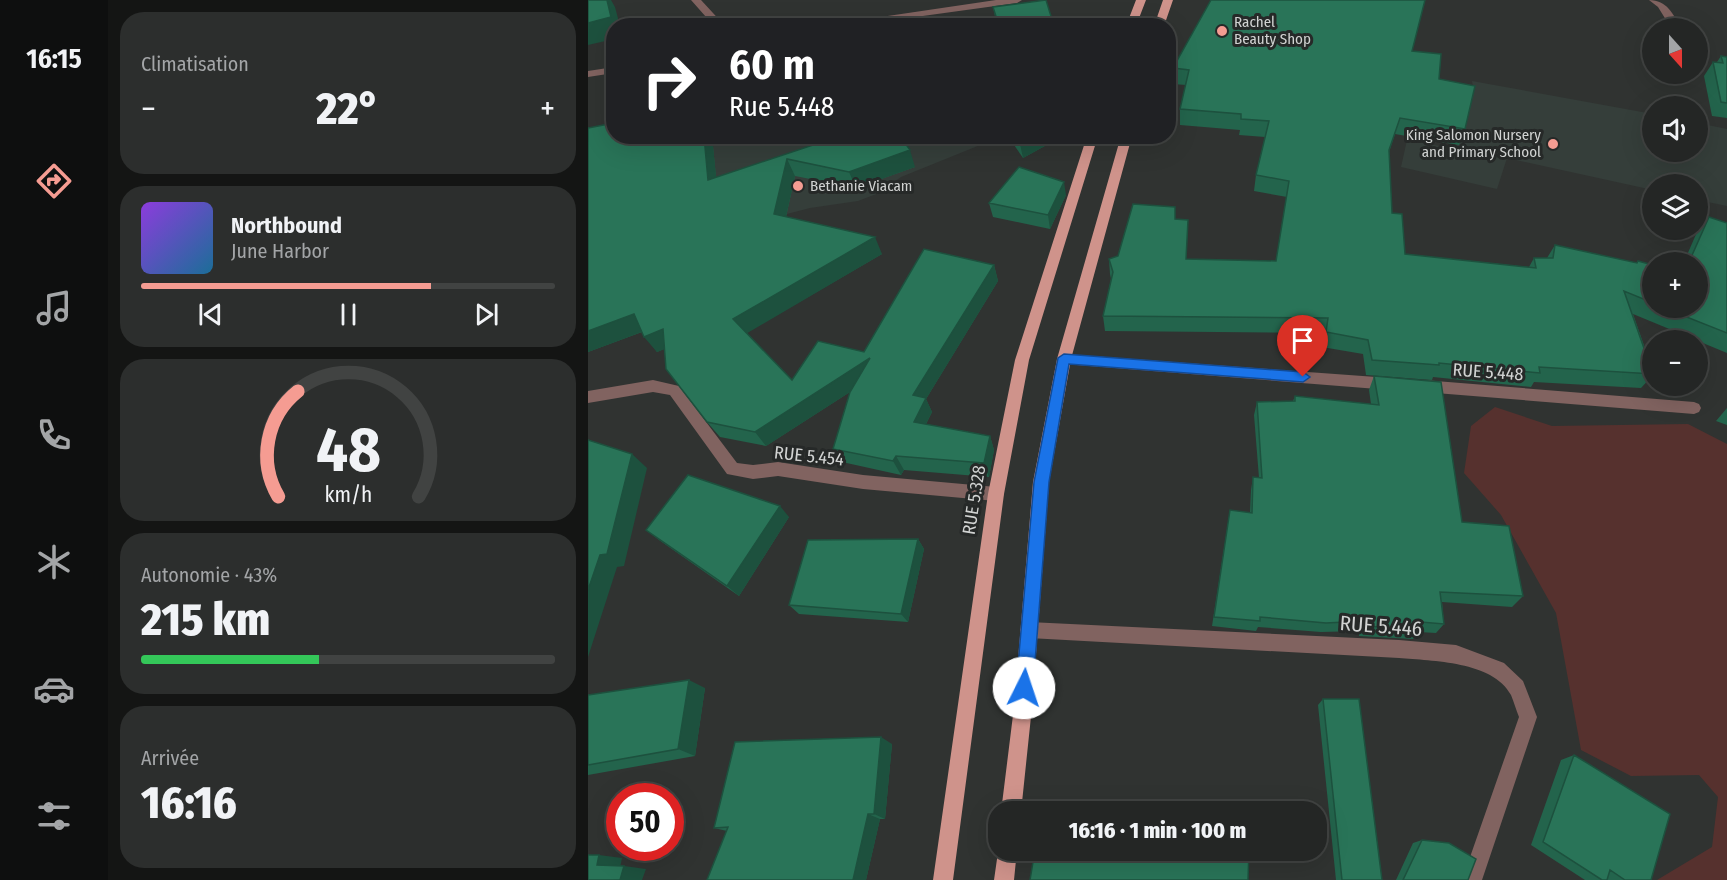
<!DOCTYPE html>
<html lang="fr">
<meta charset="utf-8">
<style>
:root{--surface:#242625;--page:#2c2e2d;--text:#f1f3f6;--muted:#a3a5a7;--line:#414342;--accent:#f59c92}
body{margin:0;font-family:"Fira Sans Condensed",sans-serif;background:var(--page);color:var(--text);height:100vh;display:flex;flex-direction:column;font-size:22px;white-space:nowrap}
*{box-sizing:border-box;margin:0}
p{font-size:20px;color:var(--muted)}
.icon{flex:none;width:33px;height:33px;fill:none;stroke:currentColor;stroke-width:2;stroke-linecap:round;stroke-linejoin:round}
.map{position:relative;flex:1;overflow:hidden}
.details{display:flex;flex-direction:column;gap:12px;padding:12px;background:#141514;width:480px}
.details>*{flex:none}
.banner{position:absolute;left:18px;top:18px;width:570px;height:126px;border-radius:24px;box-shadow:0 6px 24px #0002,0 0 0 2px var(--line);background:#202124;color:#fff;overflow:hidden}
.needle{width:39px;rotate:159deg}
.buttons{position:absolute;left:1054px;top:18px;display:grid;gap:12px}
.buttons a{display:grid;place-items:center;width:66px;height:66px;border-radius:50%;background:var(--surface);box-shadow:0 6px 24px #0002,0 0 0 2px var(--line);font-size:30px}
.speed{position:absolute;left:18px;top:783px;display:flex;gap:12px;font-size:30px;font-weight:700;text-align:center}
.speed>*{display:grid;place-content:center;width:78px;height:78px;border-radius:50%;background:var(--surface);box-shadow:0 6px 24px #0002,0 0 0 2px var(--line);line-height:1}
.speed .limit{border:9px solid #d22;background:#fff;color:#111}
.pin{position:absolute;display:grid;place-items:center;width:51px;height:51px;color:#fff;margin:-62px -26px;border-radius:50% 50% 50% 0;rotate:-45deg;box-shadow:0 0 6px #0007}
.pin .icon{rotate:45deg}
.me{position:absolute;width:66px;margin:-33px;rotate:4deg;stroke-linejoin:round;filter:drop-shadow(0 0 4px #0008)}
.turn{display:flex;align-items:center;gap:21px;height:126px;padding:0 24px;font-size:27px}
.turn .icon{width:78px;height:78px;stroke-width:2.5}
.turn b{display:block;font-size:42px;line-height:51px}
.big{font-size:45px;font-weight:800;line-height:1.1}
.details .widget{flex:1;display:flex;flex-direction:column;justify-content:center;gap:9px;min-width:0;padding:0 21px;border-radius:24px;background:var(--page)}
.details .dial{align-items:center;gap:0}
.dial svg{height:156px;overflow:visible;fill:none;stroke:var(--line);stroke-width:7;stroke-linecap:round;text-anchor:middle}
.dial text{fill:var(--text);stroke:none}
.song{display:flex;align-items:center;gap:18px}
.cover{width:72px;height:72px;border-radius:9px;background:linear-gradient(135deg,hsl(270 70% 55%),hsl(200 70% 35%))}
.played{height:6px;border-radius:3px;background:linear-gradient(90deg,var(--accent) 70%,var(--line) 70%)}
.keys{display:flex;justify-content:space-around;direction:ltr}
.heat{display:flex;justify-content:space-between;align-items:center;font-size:33px;direction:ltr}
.charge{height:9px;border-radius:4px;background:linear-gradient(90deg,#34c759 43%,var(--line) 0)}
.trip{position:absolute;left:400px;top:801px;width:339px;height:60px;border-radius:24px;background:var(--surface);box-shadow:0 6px 24px #0002,0 0 0 2px var(--line);font-weight:800;line-height:60px;text-align:center}
main{display:flex;flex:1;min-height:0}
.dock{display:flex;flex-direction:column;width:108px;justify-content:space-around;align-items:center;background:#0e0f0f;color:var(--muted)}
.dock .icon{width:42px;height:42px}
.dock .current{color:var(--accent)}
.dock b{font-size:27px;color:var(--text)}
.map>svg:first-child{display:block}
.built{fill:#353e3a}
.green{fill:#56312e}
.lines{fill:none;stroke-linecap:round;stroke-linejoin:round}
.minor{fill:#816360;fill-rule:evenodd}
.major{fill:#cf938b;fill-rule:evenodd}
.wall{fill:#23644c}
.shaded-wall{fill:#1d513e}
.building{fill:#297458;stroke:#1d513e;stroke-width:1.5}
.route{fill:#1a73e8;stroke:#114b97;stroke-width:1.5}
.poi-dot{fill:#f59c92;stroke:#262928;stroke-width:2}
.labels{text-anchor:middle;dominant-baseline:central;stroke-width:6;stroke-linejoin:round;paint-order:stroke}
.far-poi-label{font-size:15px;fill:#d1d3d2;stroke:#262928;text-anchor:start}
.street-label{font-size:18px;fill:#d1d3d2;stroke:#262928}
.near-street-label{font-size:21px;fill:#d1d3d2;stroke:#262928}
</style>
<main>
<nav class="dock">
<b>16:15</b>
<svg class="icon current" aria-label="directions" viewBox="0 0 24 24"><path d="M12 3l9 9-9 9-9-9zM9 14v-3h6M13 9l2 2-2 2"/></svg>
<svg class="icon" aria-label="music" viewBox="0 0 24 24"><path d="M9 18V5l10-2v13"/><circle cx="6" cy="18" r="3"/><circle cx="16" cy="16" r="3"/></svg>
<svg class="icon" aria-label="phone" viewBox="0 0 24 24"><path d="M5 4h4l2 5-3 2q2 4 5 5l2-3 5 2v4C11 20 4 13 5 4z"/></svg>
<svg class="icon" aria-label="climate" viewBox="0 0 24 24"><path d="M12 3v18M4 7l16 10M4 17L20 7"/></svg>
<svg class="icon" aria-label="car" viewBox="0 0 24 24"><path d="M5 17H2v-5l4-1 3-4h7l3 4 3 1v5h-3M9 17h6M6 11h13"/><circle cx="7" cy="17" r="2"/><circle cx="17" cy="17" r="2"/></svg>
<svg class="icon" aria-label="filters" viewBox="0 0 24 24"><path d="M4 7h16M4 17h16"/><circle cx="9" cy="7" r="2"/><circle cx="15" cy="17" r="2"/></svg>
</nav>
<section class="details">
<div class="widget"><p>Climatisation</p>
<div class="heat"><a>−</a><b class="big">22°</b><a>+</a></div>
</div>
<div class="widget">
<div class="song"><i class="cover"></i><div><b>Northbound</b><p>June Harbor</p></div></div>
<div class="played"></div>
<div class="keys"><svg class="icon" aria-label="previous" viewBox="0 0 24 24"><path d="M18 5L8 12l10 7zM5 5v14"/></svg><svg class="icon" aria-label="pause" viewBox="0 0 24 24"><path d="M8 5v14M16 5v14"/></svg><svg class="icon" aria-label="next" viewBox="0 0 24 24"><path d="M6 5l10 7-10 7zM19 5v14"/></svg></div>
</div>
<div class="widget dial"><svg viewBox="0 0 100 80">
<path d="M14 69A42 42 0 1 1 86 69"/>
<path d="M14 69A42 42 0 0 1 24 15" stroke="#f59c92"/>
<text x="50" y="56" font-size="32" font-weight="700">48</text>
<text x="50" y="72" font-size="11">km/h</text>
</svg></div>
<div class="widget"><p>Autonomie · 43%</p><b class="big">215 km</b><div class="charge"></div></div>
<div class="widget"><p>Arrivée</p><b class="big">16:16</b></div>
</section>
<div class="map">
<svg width="1139" height="880" viewBox="0 0 1139 880">
<rect width="100%" height="100%" fill="#303331"/>
<path class="built" d="M884,81L1065,114V152H1110V123L1139,129V206L1110,200V184H1065V190L919,158L909,189L813,167L819,140L863,148L879,119L885,87Z
M149,136L412,137L313,177L291,193L270,201L222,208L123,234L110,145Z"/>
<path class="green" d="M907,407L964,426L1100,424L1139,444V880H1069L1124,847L1130,797L1111,775L1043,776L993,750L968,613L913,515L876,473L883,426Z"/>
<g class="lines">
<path class="minor" d="M103,0H113L137,26H126Z
M408,0H434L429,3L262,26H232Z
M1061,0C1079,0 1085,14 1093,28H1083L1070,7Z
M26,67V73L0,77V71Z
M476,354L802,378L807,380L809,384L807,388L802,390L476,364L469,359Z
M65,380L91,386L149,463L165,465L190,462L275,475L408,487L414,489L416,494L414,499L408,501L275,489L190,476L165,479L139,474L82,395L65,392L0,403V391Z
M835,380L1106,402L1111,404L1113,408L1111,412L1106,414L835,392L830,390L828,386L830,382Z
M441,622L811,640L868,645L916,663L935,681L949,717L894,880H874L931,717C928,710 926,702 923,695C905,661 844,661 811,658L441,638L435,636L432,630L435,624Z"/>
<path class="major" d="M548,0H558L548,26H538Z
M575,0H585L576,26H566Z
M499,136H510L441,360L416,494L365,880H345L400,494L427,360Z
M533,136H544L483,359L461,482L444,707L433,812H413L426,707L445,482L469,359Z
M411,845V850H429L426,880H406Z"/>
</g>
<path class="wall" d="M405,7L466,26H409Z
M824,51L851,79L877,129L871,145L807,134L801,152L804,213L817,254L941,267L946,258H959L967,245L1048,263L1065,265V308H1110V262H1096L1109,232L1121,217L1139,223V353L1110,341V340H1108L1045,314L1065,371V375L1053,388L946,382L943,387L845,377L844,380L778,375L775,354L734,347L735,333L517,331L515,316L523,279L522,274L521,259L530,256L587,219L598,259L688,261L699,197L666,191L668,175L677,137L651,135L652,130L592,125V109L598,85L585,84V68Z
M1133,56L1139,57V118L1124,116L1116,76L1125,62H1129Z
M0,128L26,136H124L128,177L252,136L327,167L268,188L207,176L198,217L294,254L158,333L204,380L276,352L406,265L410,281L338,399L344,412L338,424L402,436L406,450L401,477L316,470L313,475L254,462L245,449L262,392L178,446L132,437L119,422L76,349L69,352L54,332L0,352Z
M420,136H475L435,158Z
M478,195L462,229L405,217L401,203Z
M786,376L874,522L935,596L924,607L854,602L856,624L848,633L831,632L825,639L771,636V631L733,632L670,627L668,631L624,626L642,510L662,513L663,490L665,477L671,478L666,415L669,402L705,401L707,396L783,404L781,390Z
M1139,408V425L1128,421Z
M201,517L151,596L71,540L58,530Z
M330,539L336,549L320,622L211,614L201,605Z
M117,688L107,756L0,775V695Z
M735,699L794,880H748L730,705Z
M304,744L297,819H292L278,880H119L139,831L126,828Z
M986,755L1063,880H997L943,845L973,760Z
M834,840L880,880H808L825,843Z"/>
<path class="shaded-wall" d="M19,0H23L27,7L32,26H26V39L0,45V23Z
M116,136H124L130,196L120,180Z
M446,136H475L435,158L432,144Z
M322,150L327,167L268,188L261,172Z
M199,159L207,176L195,230L186,214Z
M476,182L478,195L462,229L460,215Z
M287,237L294,254L156,335L145,319Z
M406,265L410,281L338,399L344,412L332,436L326,422L325,395Z
M46,314L59,330L0,352V331Z
M75,329L87,345L69,352L56,337Z
M282,358L290,374L178,446L167,432Z
M402,436L406,450L401,477L396,463Z
M44,454L59,468L36,566L29,567L0,657V590Z
M308,456L316,470L313,475L305,461Z
M192,506L201,517L151,596L139,586Z
M330,539L336,549L320,622L313,614Z
M101,680L117,688L107,756L90,749Z
M293,737L304,744L297,819L286,814Z
M280,814L292,819L278,880H265Z
M11,855L34,858L32,868L9,865Z
M36,866L58,869L54,880H32Z"/>
<path class="building" d="M0,0H19L23,17L0,23Z
M458,0L466,26H411L405,7Z
M623,0H837L824,51L853,54L851,79L887,86L877,129L812,118L801,150L804,213L814,214L817,254L948,268L946,258H965L967,245L1049,263L1050,261L1065,265V303L1036,291L1065,374L951,367L952,373L851,363V365L784,360L780,340L738,332L740,318L515,316L525,272L521,259L530,256L545,204L587,207V219L600,220L598,259L688,261L701,181L668,175L681,121L653,119V114L592,109L601,70L585,68Z
M1133,56L1139,57V103L1133,102L1125,62L1135,63Z
M26,123V136H116L120,180L252,136H312L322,150L261,172L199,159L186,214L287,237L145,319L204,380L230,341L276,352L336,249L406,265L325,395L338,398L326,422L402,436L396,463L308,456L305,461L245,449L262,392L282,358L167,432L119,422L78,369L75,329L56,337L46,314L0,331V128Z
M427,136H446L432,144Z
M431,167L476,182L460,215L401,203Z
M1121,217L1139,223V333L1076,308H1110V262H1101Z
M786,376L853,382L874,522L921,526L935,596L852,592L856,624L833,622V630L778,626L777,621L738,623L672,617V621L626,617L642,510L664,513L665,477L674,478L669,402L707,401V396L791,405Z
M0,440L44,454L19,554L12,555L0,590Z
M100,475L192,506L139,586L58,530Z
M330,539L313,614L201,605L220,540Z
M101,680L90,749L0,765V695Z
M735,699H771L794,880H754Z
M293,737L286,814H280L265,880H119L140,827L126,828L147,742Z
M986,755L1082,814L1063,880H1037L1022,870L1019,880H1014L955,842Z
M834,840L861,843L888,859L880,880H815Z
M447,850H483L532,857L533,850H580L609,854L610,850H661L660,880H442Z
M0,855H11L9,865L36,866L32,880H0Z"/>
<path class="route" d="M476,354L715,372L722,377L715,382L481,364L461,482L445,688L442,693L436,696L431,693L428,688L446,482L470,358Z"/>
<g class="poi-dot">
<circle cx="634" cy="31" r="6"/>
<circle cx="965" cy="144" r="6"/>
<circle cx="210" cy="186" r="6"/>
</g>
<g class="labels">
<g class="far-poi-label">
<text x="646" y="22">Rachel<tspan x="646" dy="17">Beauty Shop</tspan></text>
<text x="953" y="135" text-anchor="end">King Salomon Nursery<tspan x="953" dy="17">and Primary School</tspan></text>
<text x="222" y="186">Bethanie Viacam</text>
</g>
<g class="street-label">
<text transform="translate(900 372) rotate(4)">RUE 5.448</text>
<text transform="translate(221 456) rotate(6)">RUE 5.454</text>
<text transform="translate(386 500) rotate(-81)">RUE 5.328</text>
</g>
<g class="near-street-label">
<text transform="translate(793 626) rotate(4)">RUE 5.446</text>
</g>
</g>
</svg>
<div class="buttons">
<a><svg class="needle" viewBox="-14 -14 28 28"><path d="M0-13l5 13h-10z" fill="#e53935"/><path d="M0 13l5-13h-10z" fill="#a3a5a7"/></svg></a>
<a><svg class="icon" aria-label="sound" viewBox="0 0 24 24"><path d="M4 9h4l5-4v14l-5-4H4zM17 9q2 3 0 6"/></svg></a>
<a><svg class="icon" aria-label="layers" viewBox="0 0 24 24"><path d="M12 4l9 5-9 5-9-5zM3 14l9 5 9-5"/></svg></a>
<a>+</a>
<a>−</a>
</div>
<div class="speed"><div class="limit">50</div></div>
<div class="pin" style="left:715px;top:377px;background:#d93025"><svg class="icon" aria-label="arrive" viewBox="0 0 24 24"><path d="M6 21V4h12l-3 4 3 4H6"/></svg></div>
<svg class="me" style="left:436px;top:688px" viewBox="-20 -20 40 40"><circle r="19" fill="#fff"/><path d="M0-13L10 11 0 6-10 11z" fill="#1a73e8"/></svg>
<div class="trip">16:16 · 1 min · 100 m</div>
<div class="banner">
<div class="turn"><svg class="icon" aria-label="right" viewBox="0 0 24 24"><path d="M7 20v-9h11M14 6l5 5-5 5"/></svg><div><b>60 m</b>Rue 5.448</div></div>
</div>
</div>
</main>
